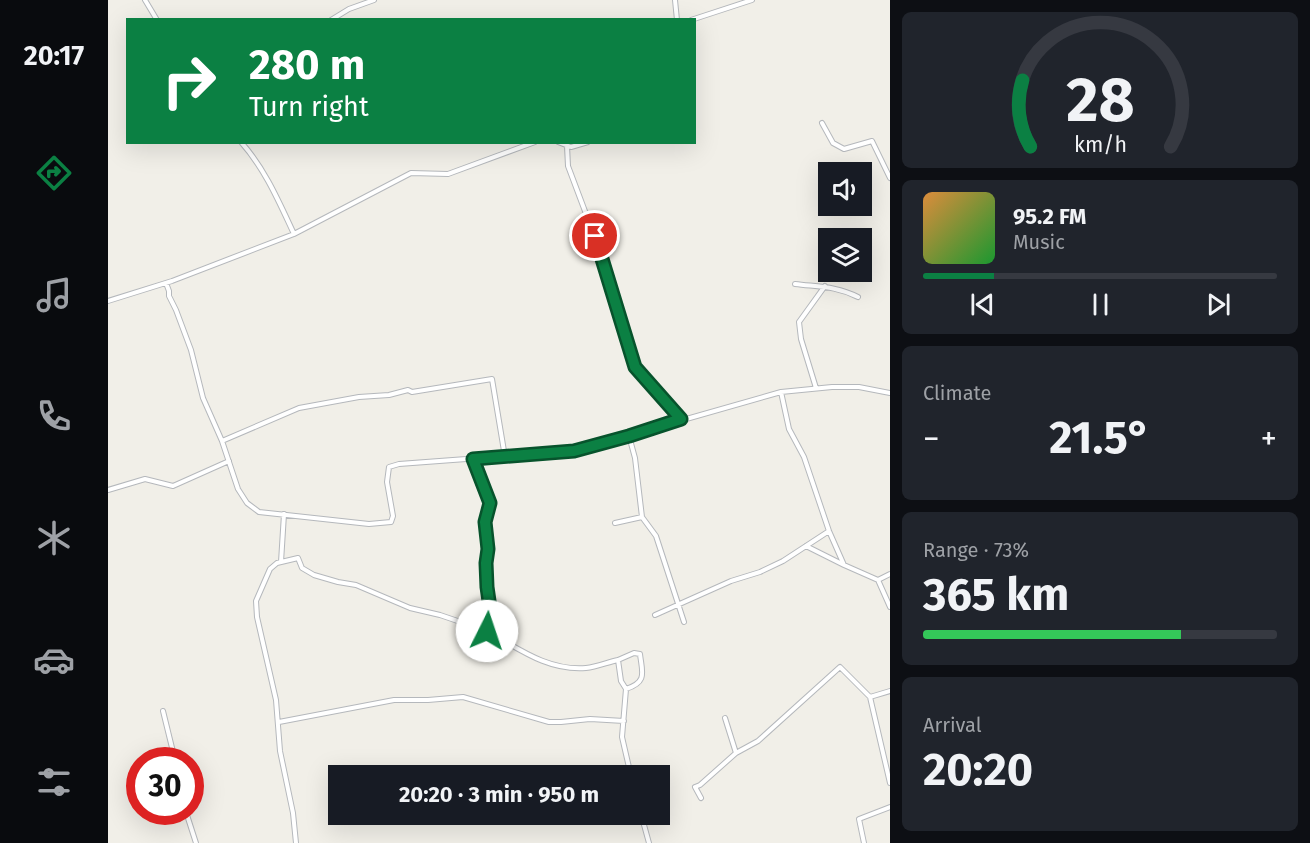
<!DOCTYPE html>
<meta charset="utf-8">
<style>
:root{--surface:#171b24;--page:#20242c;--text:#f1f3f6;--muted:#9ea1a6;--line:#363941;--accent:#0b8043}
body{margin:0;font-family:"Fira Sans",sans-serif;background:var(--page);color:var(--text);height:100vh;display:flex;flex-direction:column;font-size:22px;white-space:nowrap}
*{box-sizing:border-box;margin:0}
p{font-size:20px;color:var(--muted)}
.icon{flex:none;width:33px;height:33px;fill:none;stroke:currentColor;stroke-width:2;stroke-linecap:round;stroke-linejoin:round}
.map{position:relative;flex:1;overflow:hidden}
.details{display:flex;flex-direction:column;gap:12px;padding:12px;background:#0d0f14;width:420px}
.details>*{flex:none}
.guide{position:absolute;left:18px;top:18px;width:570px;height:126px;border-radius:0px;box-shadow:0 6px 24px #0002;background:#0b8043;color:#fff;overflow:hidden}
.tools{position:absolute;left:710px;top:162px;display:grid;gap:12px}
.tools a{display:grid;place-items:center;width:54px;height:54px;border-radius:0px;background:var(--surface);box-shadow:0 6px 24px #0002;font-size:30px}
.speed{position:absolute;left:18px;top:747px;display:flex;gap:12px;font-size:30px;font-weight:700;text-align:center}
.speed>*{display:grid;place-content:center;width:78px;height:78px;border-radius:50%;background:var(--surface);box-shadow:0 6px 24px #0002;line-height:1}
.speed .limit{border:9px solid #d22;background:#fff;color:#111}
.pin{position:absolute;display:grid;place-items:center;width:51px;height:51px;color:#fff;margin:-26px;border:3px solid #fff;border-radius:50%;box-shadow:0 2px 6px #0007}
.me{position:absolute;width:66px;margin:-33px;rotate:4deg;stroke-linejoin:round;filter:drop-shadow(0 0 4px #0008)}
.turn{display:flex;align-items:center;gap:21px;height:126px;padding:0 24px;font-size:27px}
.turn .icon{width:78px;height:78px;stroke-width:2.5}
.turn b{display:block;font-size:42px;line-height:51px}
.big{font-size:45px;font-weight:700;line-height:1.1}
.details .widget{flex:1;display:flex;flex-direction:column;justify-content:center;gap:9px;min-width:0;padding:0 21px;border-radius:9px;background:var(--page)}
.details .dial{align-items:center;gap:0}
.dial svg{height:156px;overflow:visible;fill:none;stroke:var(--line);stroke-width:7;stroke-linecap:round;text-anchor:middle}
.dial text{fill:var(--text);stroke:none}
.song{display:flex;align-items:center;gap:18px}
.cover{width:72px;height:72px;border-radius:9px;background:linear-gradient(135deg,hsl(30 70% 55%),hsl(130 70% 35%))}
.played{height:6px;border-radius:3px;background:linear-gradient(90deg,var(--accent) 20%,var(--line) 20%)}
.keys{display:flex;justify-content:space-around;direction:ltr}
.heat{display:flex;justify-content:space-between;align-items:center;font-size:33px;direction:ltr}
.charge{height:9px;border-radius:4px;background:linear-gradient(90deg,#34c759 73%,var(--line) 0)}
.trip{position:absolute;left:220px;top:765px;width:342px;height:60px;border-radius:0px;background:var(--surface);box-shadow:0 6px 24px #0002;font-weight:700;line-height:60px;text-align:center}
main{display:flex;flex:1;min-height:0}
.dock{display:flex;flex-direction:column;width:108px;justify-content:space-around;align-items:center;background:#090b0e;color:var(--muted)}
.dock .icon{width:42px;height:42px}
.dock .on{color:var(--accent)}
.dock b{font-size:27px;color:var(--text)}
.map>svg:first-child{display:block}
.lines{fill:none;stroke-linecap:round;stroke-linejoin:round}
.minor-casing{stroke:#b5b8bc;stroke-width:6}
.minor{stroke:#fff;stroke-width:4}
.route-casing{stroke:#07532c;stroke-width:15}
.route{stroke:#0b8043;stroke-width:10}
</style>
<main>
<nav class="dock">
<b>20:17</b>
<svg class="icon on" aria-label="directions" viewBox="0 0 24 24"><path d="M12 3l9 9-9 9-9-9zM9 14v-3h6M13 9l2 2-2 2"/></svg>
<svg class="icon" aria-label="music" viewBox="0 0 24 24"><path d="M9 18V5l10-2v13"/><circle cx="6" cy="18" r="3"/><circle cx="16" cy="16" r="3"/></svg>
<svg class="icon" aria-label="phone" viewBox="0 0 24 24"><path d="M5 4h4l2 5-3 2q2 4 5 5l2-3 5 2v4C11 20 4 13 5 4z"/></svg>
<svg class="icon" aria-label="climate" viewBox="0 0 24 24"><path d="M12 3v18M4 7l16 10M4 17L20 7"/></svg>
<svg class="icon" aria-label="car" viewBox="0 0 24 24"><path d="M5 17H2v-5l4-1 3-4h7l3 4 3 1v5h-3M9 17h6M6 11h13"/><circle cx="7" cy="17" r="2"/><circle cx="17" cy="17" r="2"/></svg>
<svg class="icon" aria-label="filters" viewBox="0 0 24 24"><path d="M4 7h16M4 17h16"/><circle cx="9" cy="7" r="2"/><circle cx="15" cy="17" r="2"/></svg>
</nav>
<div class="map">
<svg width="782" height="843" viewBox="0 0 782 843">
<rect width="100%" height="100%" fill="#f1efe8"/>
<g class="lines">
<g class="minor-casing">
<path id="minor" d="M37,0L49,20
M567,0L569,20
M223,20L241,9L266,0
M583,20L644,0
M714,123L725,143L736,149L764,141L782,178
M133,142C157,169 171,202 186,234
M450,142L463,147L480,142
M459,146L460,166L498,267L497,274L511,312L527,367L573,419
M58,283L61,291V296L68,310L83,350L95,398L114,441L130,489L139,503L151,512L261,524L283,522L285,516L279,482L281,467L291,464L466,451L673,392L724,387H751L782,393
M687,284C711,287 728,286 750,297
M0,301L64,281L186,234L303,173L340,174L427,142
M708,388L693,339L691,322L717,286
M673,392L681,429L696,457L721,531L736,565L770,580L782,607
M521,436L527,458L534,517L548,536L576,622
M114,441L191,408L251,397L281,395L300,390L304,392L384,379L397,457
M365,459L382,503L377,522L380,549L378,563L379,587L382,608L379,631C411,649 440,671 478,668C489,667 500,662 510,660
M0,490L37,479L65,486L121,461
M507,523L534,517
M698,546L736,565
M173,562L176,514
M770,580L782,574
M547,615L623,581L652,572L675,561L721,531
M518,689C540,682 534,672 532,654L526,653L510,660L513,681L518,689L514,737L523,776
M782,691L762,697L782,783
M55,711L67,760
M617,718L628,753
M171,722L286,700H320L355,697L441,722H453L482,719L516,721
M593,798L587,787L592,785L628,753L650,741L732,667L762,697
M78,812L88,843
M533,814L541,843
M188,843L185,813L172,751L168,700L149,617L148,601L162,569L169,563L190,558L194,568L206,575L230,582L248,585L302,608L332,615L379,631
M756,843L751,819L782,807"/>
</g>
<use href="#minor" class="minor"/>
</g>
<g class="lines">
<g class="route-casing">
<path id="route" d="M379,631L382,608L379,587L378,563L380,549L377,522L382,503L365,459L466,451L521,436L573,419L527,367L487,236"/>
</g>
<use href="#route" class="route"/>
</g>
</svg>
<div class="tools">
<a><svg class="icon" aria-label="sound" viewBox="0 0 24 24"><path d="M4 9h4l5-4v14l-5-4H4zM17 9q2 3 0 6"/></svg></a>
<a><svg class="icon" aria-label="layers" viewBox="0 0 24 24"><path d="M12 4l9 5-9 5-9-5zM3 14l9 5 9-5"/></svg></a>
</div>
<div class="speed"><div class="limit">30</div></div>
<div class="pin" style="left:487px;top:236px;background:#d93025"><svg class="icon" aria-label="arrive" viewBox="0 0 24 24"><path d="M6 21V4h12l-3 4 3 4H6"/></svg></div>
<svg class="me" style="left:379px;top:631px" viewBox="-20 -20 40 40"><circle r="19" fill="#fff"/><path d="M0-13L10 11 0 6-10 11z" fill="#0b8043"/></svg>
<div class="trip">20:20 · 3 min · 950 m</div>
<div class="guide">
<div class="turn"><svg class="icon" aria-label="right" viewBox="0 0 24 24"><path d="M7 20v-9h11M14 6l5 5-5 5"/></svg><div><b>280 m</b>Turn right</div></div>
</div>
</div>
<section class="details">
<div class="widget dial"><svg viewBox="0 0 100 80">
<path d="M14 69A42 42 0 1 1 86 69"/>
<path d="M14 69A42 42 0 0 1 10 35" stroke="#0b8043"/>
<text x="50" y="56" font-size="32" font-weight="700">28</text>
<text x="50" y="72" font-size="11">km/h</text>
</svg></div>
<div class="widget">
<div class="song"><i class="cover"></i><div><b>95.2 FM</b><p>Music</p></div></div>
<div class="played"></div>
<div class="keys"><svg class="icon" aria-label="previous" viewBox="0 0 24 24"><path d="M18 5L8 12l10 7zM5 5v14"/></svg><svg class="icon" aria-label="pause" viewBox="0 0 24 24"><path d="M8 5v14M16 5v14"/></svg><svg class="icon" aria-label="next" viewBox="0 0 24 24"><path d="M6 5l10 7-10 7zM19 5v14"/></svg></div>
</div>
<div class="widget"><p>Climate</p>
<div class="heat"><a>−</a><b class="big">21.5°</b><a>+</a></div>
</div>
<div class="widget"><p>Range · 73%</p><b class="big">365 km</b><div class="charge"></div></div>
<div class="widget"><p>Arrival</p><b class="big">20:20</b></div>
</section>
</main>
